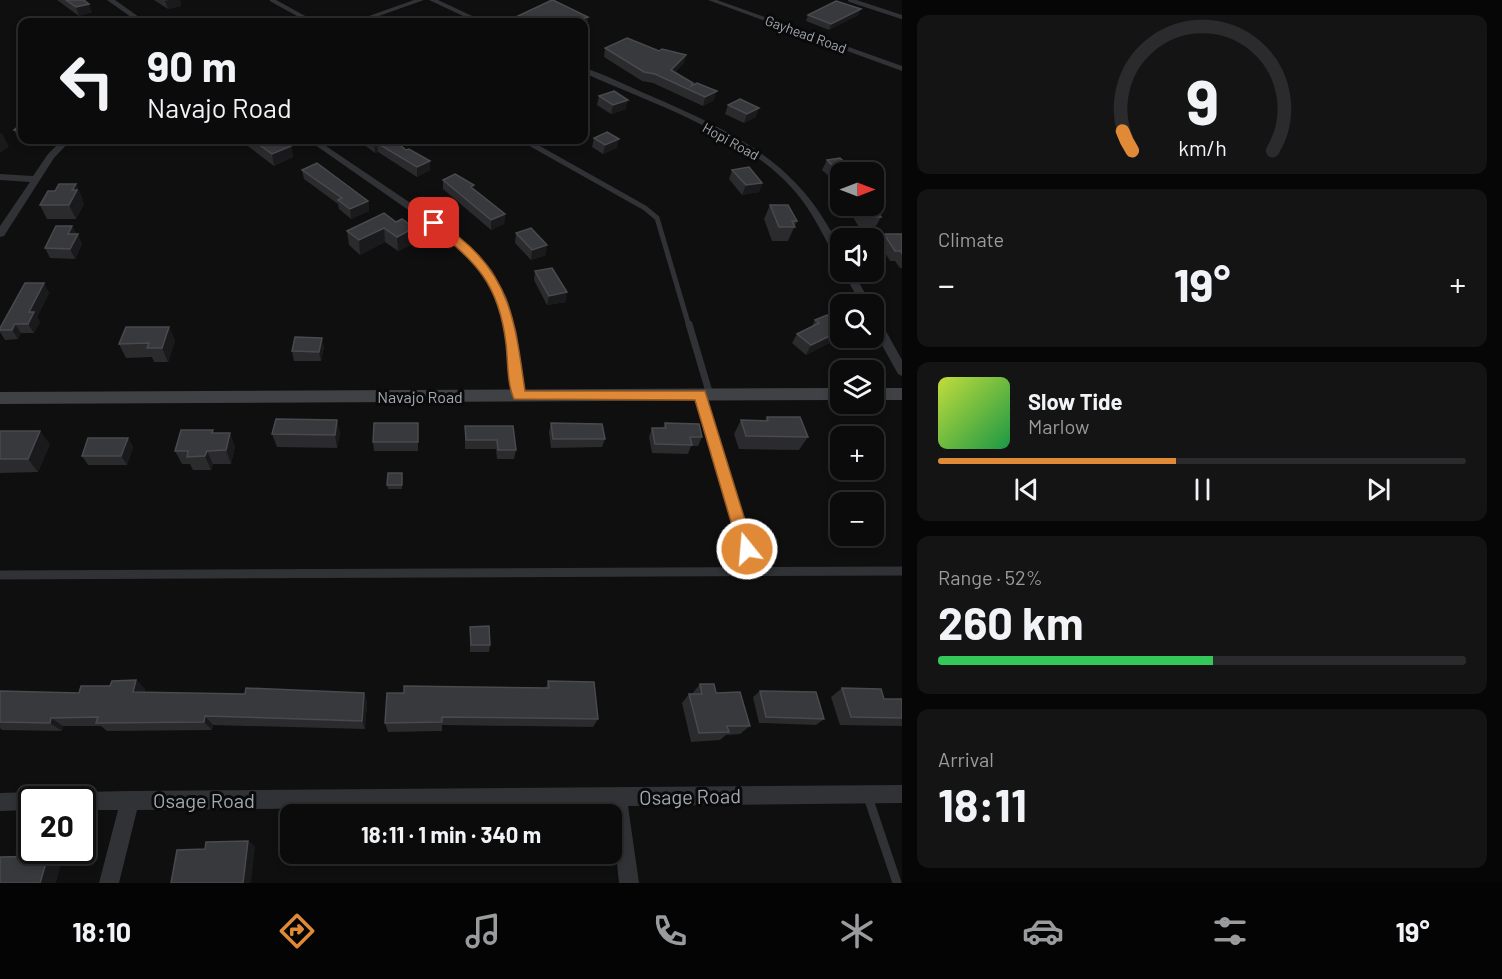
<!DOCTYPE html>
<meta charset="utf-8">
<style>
:root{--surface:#0b0b0c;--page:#141415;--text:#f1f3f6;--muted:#9a9b9d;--line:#2b2b2d;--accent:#e08937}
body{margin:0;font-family:Barlow,sans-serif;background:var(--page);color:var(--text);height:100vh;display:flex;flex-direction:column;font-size:22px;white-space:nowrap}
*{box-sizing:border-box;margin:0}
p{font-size:20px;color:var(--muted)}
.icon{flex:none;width:33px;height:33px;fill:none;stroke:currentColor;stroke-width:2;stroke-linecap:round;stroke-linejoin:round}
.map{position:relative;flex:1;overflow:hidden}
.drawer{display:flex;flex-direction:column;gap:15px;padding:15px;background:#060607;width:600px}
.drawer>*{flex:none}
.top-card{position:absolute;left:18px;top:18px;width:570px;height:126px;border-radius:12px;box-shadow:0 3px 9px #0003,0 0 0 2px var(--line);background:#0b0b0c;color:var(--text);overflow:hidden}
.needle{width:39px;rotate:90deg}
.tools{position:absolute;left:830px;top:162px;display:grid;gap:12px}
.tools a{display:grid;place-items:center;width:54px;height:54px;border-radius:12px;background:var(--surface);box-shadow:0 3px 9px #0003,0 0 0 2px var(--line);font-size:30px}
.speed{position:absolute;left:18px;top:786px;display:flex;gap:12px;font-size:30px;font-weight:700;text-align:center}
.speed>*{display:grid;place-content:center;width:78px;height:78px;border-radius:50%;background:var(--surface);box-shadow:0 3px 9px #0003,0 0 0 2px var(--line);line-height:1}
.speed .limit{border:3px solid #111;border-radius:9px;background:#fff;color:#111}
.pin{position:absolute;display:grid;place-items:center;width:51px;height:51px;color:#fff;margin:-26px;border-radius:12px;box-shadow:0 3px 9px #0006}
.me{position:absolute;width:66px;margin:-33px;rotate:343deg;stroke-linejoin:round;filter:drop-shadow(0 0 4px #0008)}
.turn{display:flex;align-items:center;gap:21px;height:126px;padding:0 30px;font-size:27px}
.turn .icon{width:78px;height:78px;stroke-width:2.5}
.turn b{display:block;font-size:42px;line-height:51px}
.big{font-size:45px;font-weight:700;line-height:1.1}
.drawer .widget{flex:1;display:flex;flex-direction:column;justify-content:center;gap:9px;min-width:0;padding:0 21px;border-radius:12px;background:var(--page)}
.drawer .dial{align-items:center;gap:0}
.dial svg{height:156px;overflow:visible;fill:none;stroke:var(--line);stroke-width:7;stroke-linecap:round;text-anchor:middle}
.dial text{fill:var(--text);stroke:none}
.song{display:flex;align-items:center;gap:18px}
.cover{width:72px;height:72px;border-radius:9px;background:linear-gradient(135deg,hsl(70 70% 55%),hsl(140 70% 35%))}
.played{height:6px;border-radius:3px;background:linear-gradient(90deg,var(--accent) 45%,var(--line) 45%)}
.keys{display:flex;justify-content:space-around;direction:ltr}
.heat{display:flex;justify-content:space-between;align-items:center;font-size:33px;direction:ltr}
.charge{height:9px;border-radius:4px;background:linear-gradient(90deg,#34c759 52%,var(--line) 0)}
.trip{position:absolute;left:280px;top:804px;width:342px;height:60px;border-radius:12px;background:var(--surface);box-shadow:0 3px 9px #0003,0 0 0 2px var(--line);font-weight:700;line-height:60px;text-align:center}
.dock{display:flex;height:96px;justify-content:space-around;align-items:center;background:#040405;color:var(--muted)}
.dock .icon{width:42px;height:42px}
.dock .current{color:var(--accent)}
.dock b{font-size:27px;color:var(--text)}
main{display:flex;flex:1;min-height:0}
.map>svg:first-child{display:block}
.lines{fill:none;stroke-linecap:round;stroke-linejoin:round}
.lane-far3{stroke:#303235;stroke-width:4}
.lane-far2{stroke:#303235;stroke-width:5}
.lane-far1{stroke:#303235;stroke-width:7}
.lane{stroke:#303235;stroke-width:9}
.street{fill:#303235;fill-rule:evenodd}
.secondary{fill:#3f4144;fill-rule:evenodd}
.wall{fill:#2b2b2e}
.shaded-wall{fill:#1a1a1c}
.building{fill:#38393c;stroke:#484a4e;stroke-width:1.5}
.route{fill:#e08937;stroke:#925924;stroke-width:1.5}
.labels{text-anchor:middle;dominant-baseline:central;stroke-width:6;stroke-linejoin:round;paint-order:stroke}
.far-street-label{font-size:14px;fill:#a1a8b0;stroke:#0a0a0b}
.street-label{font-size:16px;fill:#a1a8b0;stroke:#0a0a0b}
.near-street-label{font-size:20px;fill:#a1a8b0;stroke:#0a0a0b}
</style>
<main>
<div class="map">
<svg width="902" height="883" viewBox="0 0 902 883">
<rect width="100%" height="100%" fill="#0f0f10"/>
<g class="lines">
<path class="lane-far3" d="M272,0L312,22
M850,0L902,17
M524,140L527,141"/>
<path class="lane-far2" d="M524,140L645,208L657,218L689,326"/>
<path class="lane-far1" d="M689,324L710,395
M700,395L752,567"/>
<path class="lane" d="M751,566L753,571
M0,575L902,571
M868,797L897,883"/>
<path class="street" d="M107,0H115L146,22H138Z
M414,0H424L362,22H352Z
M429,0H438L485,22H476Z
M708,0H717L902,66V71Z
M584,68C607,75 629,87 651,96C720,126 787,156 826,223C834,236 840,245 840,260L835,257C822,233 810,207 791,187C740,132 651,103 584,73Z
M62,140H71L54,158L4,236L0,237V226L30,182L0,180V174L33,176L48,154Z
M308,140H317L455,233L492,270L507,298L517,333L525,395L524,398L519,400L513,395L505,333L495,298L483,274L447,237Z
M843,272H853L871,304H861Z
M873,314L877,315L902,360V376L898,374L873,329Z
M902,785V803L628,806L639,883H619L612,814H610L609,806L137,810L119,883H99L118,810H82V800H73L75,794L82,792L130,791Z
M32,792L39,794L41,800H32V810L0,811V793Z"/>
<path class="secondary" d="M840,388V400L0,404V392Z
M873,388H902V400H873Z"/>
</g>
<path class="wall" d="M57,0H84L92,12L79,16Z
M154,0H180L181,6L168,9Z
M552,0L588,17L587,25L584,26V22H518V16Z
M861,9L858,15L829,30L806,21L808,15Z
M605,48L684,63L675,72L693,83L692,86L714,100L703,106L653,83L642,81L604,57Z
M599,96L626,109L611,114L597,105Z
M728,105L756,117L744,123L725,114Z
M22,123V138H18L14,130Z
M594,138L617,148L603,154L592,147Z
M240,140H282L291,146L293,157L274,166Z
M358,140H394L430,170L417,177L378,152L375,153Z
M827,160L840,172V186L822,170Z
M302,170L368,201L369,211L351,219L339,209L338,204L304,179Z
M732,170L762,183L759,192L742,195L729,179Z
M443,180L474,189L505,214L504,224L491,230L443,189Z
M76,184L82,198V199L84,204L76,219H47L40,205L55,191Z
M770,205L797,221L788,241H772L764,219Z
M846,206H873L881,217L876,226L859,227Z
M384,213L415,243L398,251L385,242L360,255L349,245L347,231Z
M72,226L82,244L75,259L50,258L45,248Z
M516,233L546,255L531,260L515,243Z
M884,234H902V268H900L895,261H890L879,243Z
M535,271L566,302L547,305L534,280Z
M44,283L49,293L37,317L40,322L34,333H21L18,339L5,340L0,332V328Z
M815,320L840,324V337L806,355L792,343L797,334L812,326Z
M169,327L175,341L168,362H154L152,357L126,358L119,344Z
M324,347L321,361H294L292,351Z
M767,417L808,437L799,450L739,449L734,434L741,420H765Z
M418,423V451H374L373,442Z
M551,423L605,439L602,447L551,448L549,432Z
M665,423L702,437L698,446H691L688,454L652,453L649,437L652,428H663Z
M465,426H513L516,450L514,459H497L496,449H465Z
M0,431L50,444L38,472L0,473Z
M214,433L235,446L231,464H213L211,470H193L190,464H182L175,451Z
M340,433L337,448L277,447L272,434Z
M128,438L133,447L127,465H88L82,456Z
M402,473V489H388L387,485Z
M470,627L490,645L489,652H470Z
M136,680L145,689L144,693L245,694L364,693L367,702L365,729L213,725L212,730L107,731L101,726H63L62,731L2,730L0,728V691L79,693Z
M548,681L598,719L593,727L442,725V731L388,732L385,723L546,688Z
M700,684L716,693L750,726L740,734L726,735L720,740L691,742L682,703L689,694H692Z
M842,688L884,699H901L902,698V726L840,725L831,697Z
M760,691L824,719L816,725L759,723L753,697Z"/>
<path class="shaded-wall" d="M170,0H180L181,6L168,9L165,1Z
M89,4L92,12L79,16L76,7Z
M861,9L858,15L829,30L831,24Z
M588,17L587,25L584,26V22H572Z
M686,55L684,63L669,79L671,70Z
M717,91L714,100L703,106L705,97Z
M628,100L626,109L611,114L613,105Z
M759,108L756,117L744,123L747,114Z
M2,133L9,147L0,153V134Z
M619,139L617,148L603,154L605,145Z
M377,143L378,152L375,153L374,144Z
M291,146L293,157L274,166L272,154Z
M430,161V170L417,177V167Z
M762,183L759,192L742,195L746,185Z
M76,184L82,198V199L84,204L76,219L69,205L72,190Z
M368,201L369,211L351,219L350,209Z
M505,214L504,224L491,230V220Z
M72,226L77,235L68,234Z
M384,228L385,242L360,255L359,240Z
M414,228L415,243L398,251L397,237Z
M78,234L82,244L75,259L70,249Z
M547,245L546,255L531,260L532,250Z
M44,283L49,293L37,317L40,322L34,333L28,324L29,312Z
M567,292L566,302L547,305L549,296Z
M15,324L21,333L18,339L12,330Z
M169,327L175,341L168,362L162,348Z
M840,331V338L806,355L811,345Z
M322,338L324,347L321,361L319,352Z
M337,420L340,433L337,448L335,435Z
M40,431L50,444L38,472L28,459Z
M230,433L235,446L231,464L226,450Z
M128,438L133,447L127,465L121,456Z
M207,451L213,464L211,470L205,456Z
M136,680L145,689L142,701L133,692Z
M364,693L367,702L365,729L362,721Z
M205,716L213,725L212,730L204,722Z
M51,718L63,726L62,731L50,723Z
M248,841L255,846L251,883H243Z
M48,856L62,860L56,883H40Z"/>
<path class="building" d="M66,0H84L89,4L76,7Z
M552,0H553L588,17L572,22H533L518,16Z
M836,1L861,9L831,24L808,15Z
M627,38L659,51L662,49L686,55L671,70L693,83L691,86L697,83L717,91L705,97L655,74L644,72L605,48Z
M614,91L628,100L613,105L599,96Z
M740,99L759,108L747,114L728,105Z
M22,123V131L14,130Z
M607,132L619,139L605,145L594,138Z
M253,140H282L291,146L272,154Z
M369,140H394L406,150L409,149L430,161L417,167L377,143L374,144Z
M840,158L856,172L840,173L827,160Z
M317,163L368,201L350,209L338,200L342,198L302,170Z
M749,167L762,183L746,185L732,170Z
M455,174L474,185L471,187L505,214L491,220L443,180Z
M59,184H76L72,190H77L69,205H40L48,191H55Z
M770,205H788L797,221H792L795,227H779Z
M857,206H873L881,217H864Z
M384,213L396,222L402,219L414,228L397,237L384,228L359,240L347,231Z
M56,226H72L68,234H78L70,249L45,248Z
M531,228L547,245L532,250L516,233Z
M884,234H902V254L901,251H895Z
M552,268L567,292L549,296L535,271Z
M25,283H44L29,312H34L28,324H15L12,330H0V328Z
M827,315L840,324V331L811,345L797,334L819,323L815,320Z
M126,327H169L162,348H147L149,343L119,344Z
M295,337L322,338L319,352L292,351Z
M767,417H800L808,437L746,436L741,420L768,421Z
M276,419L337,420L335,435L272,434Z
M374,423H418V442H373Z
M551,423L602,424L605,439H553Z
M665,423L699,424L702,437H690L692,445L655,444L652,428H666Z
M465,426H513L516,450H498L497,440H466Z
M181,430H213L212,433H230L226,450L207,451L205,456L187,457L188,451H175Z
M0,431H40L28,459H0Z
M88,438H128L121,456H82Z
M388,473H402V485H387Z
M489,626L490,645H471L470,627Z
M136,680L133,692L245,694L246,688L364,693L362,721L205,716L204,722L96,723L98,717L51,718L50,723L0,722V691L79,693L81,686H110L112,681Z
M548,681L594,682L598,719L442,717V722L385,723L387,693H404V686L549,688Z
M700,684H714L716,693L740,692L750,726H727L729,732L699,733L689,694H702Z
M842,688L881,689L884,699H902V718L851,717Z
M760,691L816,692L824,719L766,717Z
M248,841L243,883H171L177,850L205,849L206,842Z
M48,856L40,883H0V857Z"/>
<path class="route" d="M434,220C443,223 452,232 460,238C512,279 516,329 525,391H705L754,549L752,554L747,556L739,549L695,400L514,399C507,384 508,361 506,344C499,283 476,262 430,225L428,223Z"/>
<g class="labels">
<g class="far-street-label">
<text transform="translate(806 34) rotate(20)">Gayhead Road</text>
<text transform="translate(731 141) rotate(29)">Hopi Road</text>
</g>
<g class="street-label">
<text x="420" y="396">Navajo Road</text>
</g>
<g class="near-street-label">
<text transform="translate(690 796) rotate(-1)">Osage Road</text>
<text x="204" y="800">Osage Road</text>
</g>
</g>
</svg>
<div class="tools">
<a><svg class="needle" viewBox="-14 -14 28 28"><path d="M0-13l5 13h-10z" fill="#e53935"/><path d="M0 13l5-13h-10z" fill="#9a9b9d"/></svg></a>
<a><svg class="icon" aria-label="sound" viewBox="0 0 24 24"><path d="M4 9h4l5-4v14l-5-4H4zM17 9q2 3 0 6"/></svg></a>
<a><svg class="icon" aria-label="search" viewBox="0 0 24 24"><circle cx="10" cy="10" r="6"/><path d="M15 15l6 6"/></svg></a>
<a><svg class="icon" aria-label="layers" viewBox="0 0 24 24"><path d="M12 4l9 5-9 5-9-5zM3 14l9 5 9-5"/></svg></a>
<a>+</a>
<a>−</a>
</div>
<div class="speed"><div class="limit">20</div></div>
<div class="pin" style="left:434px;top:223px;background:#d93025"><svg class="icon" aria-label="arrive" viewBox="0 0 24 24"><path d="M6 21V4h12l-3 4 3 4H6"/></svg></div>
<svg class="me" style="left:747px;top:549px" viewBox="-20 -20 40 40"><circle r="17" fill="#e08937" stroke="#fff" stroke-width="3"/><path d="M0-11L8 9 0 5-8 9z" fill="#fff"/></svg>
<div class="trip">18:11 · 1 min · 340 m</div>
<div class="top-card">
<div class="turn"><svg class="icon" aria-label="left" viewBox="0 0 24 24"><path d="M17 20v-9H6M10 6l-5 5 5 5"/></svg><div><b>90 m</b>Navajo Road</div></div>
</div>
</div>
<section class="drawer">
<div class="widget dial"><svg viewBox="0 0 100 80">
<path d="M14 69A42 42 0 1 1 86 69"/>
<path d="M14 69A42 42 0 0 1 9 59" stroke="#e08937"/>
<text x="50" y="56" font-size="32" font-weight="700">9</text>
<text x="50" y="72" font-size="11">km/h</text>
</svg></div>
<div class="widget"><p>Climate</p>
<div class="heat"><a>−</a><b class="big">19°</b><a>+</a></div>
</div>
<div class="widget">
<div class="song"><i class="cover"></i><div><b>Slow Tide</b><p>Marlow</p></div></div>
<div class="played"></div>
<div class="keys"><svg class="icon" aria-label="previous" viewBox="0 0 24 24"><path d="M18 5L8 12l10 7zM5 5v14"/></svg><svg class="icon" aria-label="pause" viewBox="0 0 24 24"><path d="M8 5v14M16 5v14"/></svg><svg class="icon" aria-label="next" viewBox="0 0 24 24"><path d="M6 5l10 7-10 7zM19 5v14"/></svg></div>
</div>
<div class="widget"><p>Range · 52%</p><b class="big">260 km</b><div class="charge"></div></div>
<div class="widget"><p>Arrival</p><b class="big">18:11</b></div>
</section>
</main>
<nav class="dock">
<b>18:10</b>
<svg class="icon current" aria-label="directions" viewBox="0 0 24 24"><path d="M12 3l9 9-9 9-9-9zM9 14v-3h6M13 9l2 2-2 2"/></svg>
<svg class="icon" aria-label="music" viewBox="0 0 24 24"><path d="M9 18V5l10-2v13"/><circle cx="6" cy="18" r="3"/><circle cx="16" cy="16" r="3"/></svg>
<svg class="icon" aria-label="phone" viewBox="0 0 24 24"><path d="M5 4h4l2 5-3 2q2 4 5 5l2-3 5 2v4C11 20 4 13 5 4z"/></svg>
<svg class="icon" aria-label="climate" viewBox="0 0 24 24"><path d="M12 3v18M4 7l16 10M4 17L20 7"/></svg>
<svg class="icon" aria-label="car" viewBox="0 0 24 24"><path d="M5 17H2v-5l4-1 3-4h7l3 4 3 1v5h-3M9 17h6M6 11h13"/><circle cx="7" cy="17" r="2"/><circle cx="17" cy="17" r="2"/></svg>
<svg class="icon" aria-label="filters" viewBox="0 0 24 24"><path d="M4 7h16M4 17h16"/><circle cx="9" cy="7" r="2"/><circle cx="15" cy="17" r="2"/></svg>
<b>19°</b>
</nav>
